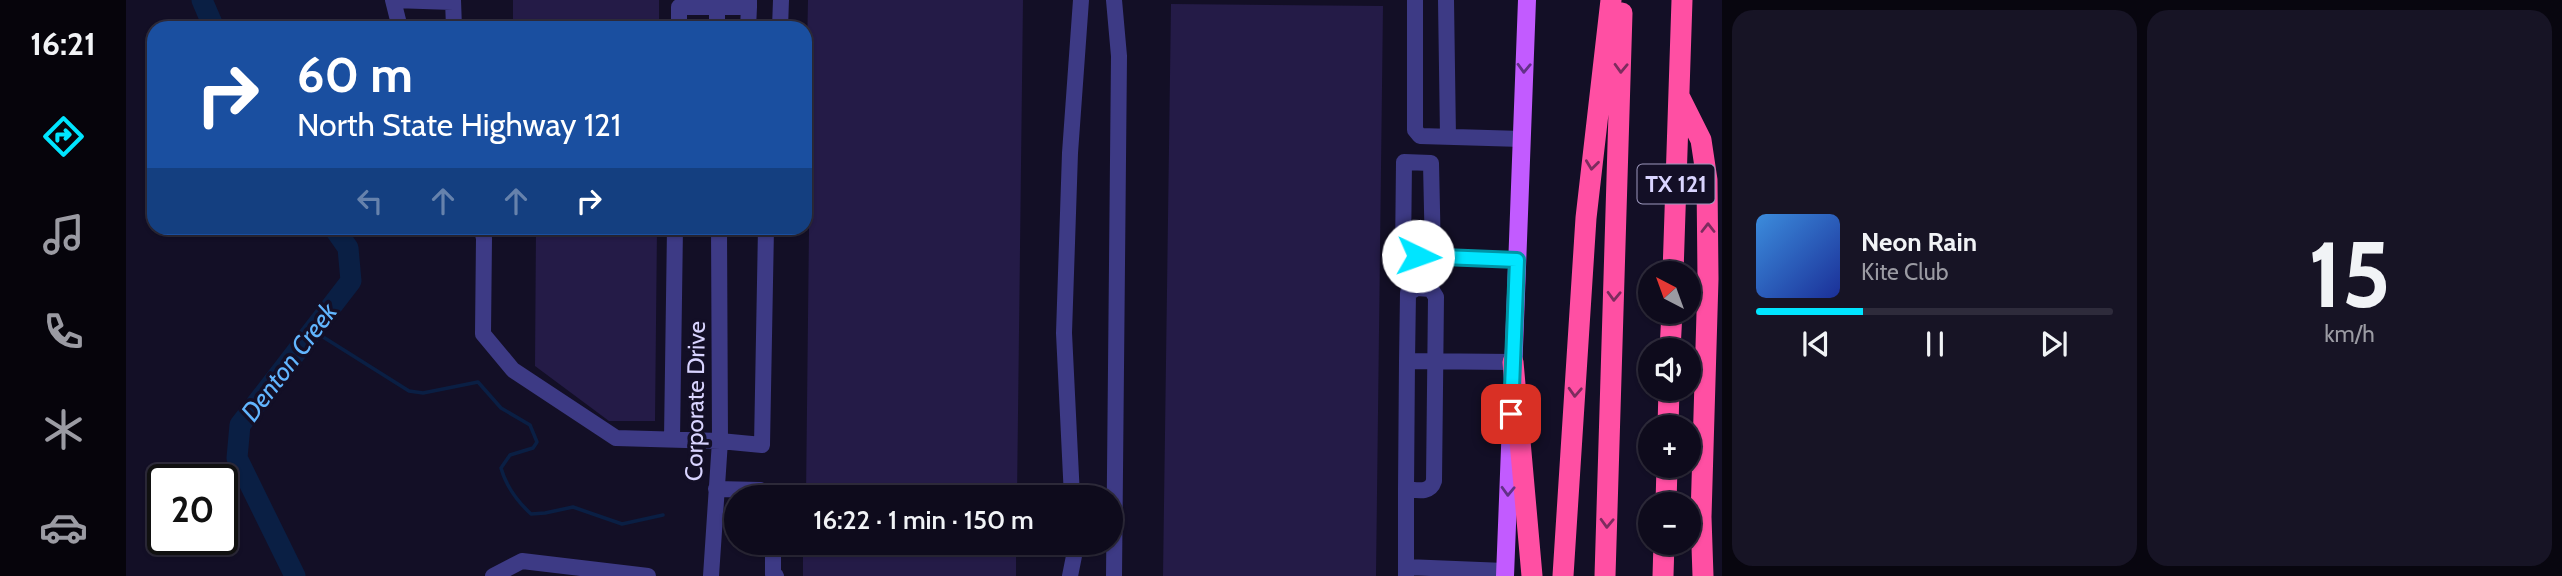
<!DOCTYPE html>
<meta charset="utf-8">
<style>
:root{--surface:#0e0b1c;--page:#171425;--text:#f1f3f6;--muted:#9b9ba3;--line:#2e2b3b;--accent:#00e5ff}
body{margin:0;font-family:Cabin,sans-serif;background:var(--page);color:var(--text);height:100vh;display:flex;flex-direction:column;font-size:26px;white-space:nowrap}
*{box-sizing:border-box;margin:0}
p{font-size:23px;color:var(--muted)}
.icon{flex:none;width:38px;height:38px;fill:none;stroke:currentColor;stroke-width:2;stroke-linecap:round;stroke-linejoin:round}
.map{position:relative;flex:1;overflow:hidden}
.drawer{display:flex;flex-direction:column;gap:10px;padding:10px;background:#08060f;width:840px}
.drawer>*{flex:none}
.hud{position:absolute;left:21px;top:21px;width:665px;height:214px;border-radius:21px;box-shadow:0 2px 5px #0004,0 0 0 2px var(--line);background:#1a4fa0;color:#fff;overflow:hidden}
.needle{width:46px;rotate:319deg}
.tools{position:absolute;left:1512px;top:261px;display:grid;gap:14px}
.tools a{display:grid;place-items:center;width:63px;height:63px;border-radius:50%;background:var(--surface);box-shadow:0 2px 5px #0004,0 0 0 2px var(--line);font-size:35px}
.speed{position:absolute;left:21px;top:464px;display:flex;gap:14px;font-size:35px;font-weight:700;text-align:center}
.speed>*{display:grid;place-content:center;width:91px;height:91px;border-radius:50%;background:var(--surface);box-shadow:0 2px 5px #0004,0 0 0 2px var(--line);line-height:1}
.speed .limit{border:4px solid #111;border-radius:10px;background:#fff;color:#111}
.pin{position:absolute;display:grid;place-items:center;width:60px;height:60px;color:#fff;margin:-30px;border-radius:14px;box-shadow:0 4px 10px #0006}
.me{position:absolute;width:77px;margin:-38px;rotate:93deg;stroke-linejoin:round;filter:drop-shadow(0 0 5px #0008)}
.turn{display:flex;align-items:center;gap:24px;height:147px;padding:0 35px;font-size:32px}
.turn .icon{width:91px;height:91px;stroke-width:2.5}
.turn b{display:block;font-size:49px;line-height:60px}
.lanes{display:flex;align-items:center;height:66px;padding:0 35px;background:#0003;justify-content:center;gap:35px;direction:ltr}
.lanes .off{opacity:.35}
.drawer .card{flex:1;display:flex;flex-direction:column;justify-content:center;gap:10px;min-width:0;padding:0 24px;border-radius:21px;background:var(--page)}
.drawer .dial{align-items:center;gap:0}
.dial b{font-size:91px;line-height:1}
.song{display:flex;align-items:center;gap:21px}
.cover{width:84px;height:84px;border-radius:10px;background:linear-gradient(135deg,hsl(210 70% 55%),hsl(230 70% 35%))}
.played{height:7px;border-radius:4px;background:linear-gradient(90deg,var(--accent) 30%,var(--line) 30%)}
.keys{display:flex;justify-content:space-around;direction:ltr}
.drawer .tiles{flex:1;display:grid;gap:10px;grid-template-columns:repeat(2,1fr)}
.trip{position:absolute;left:598px;top:485px;width:399px;height:70px;border-radius:35px;background:var(--surface);box-shadow:0 2px 5px #0004,0 0 0 2px var(--line);font-weight:600;line-height:70px;text-align:center}
main{display:flex;flex:1;min-height:0}
.tab-bar{display:flex;flex-direction:column;width:126px;justify-content:space-around;align-items:center;background:#06040b;color:var(--muted)}
.tab-bar .icon{width:49px;height:49px}
.tab-bar .selected{color:var(--accent)}
.tab-bar b{font-size:32px;color:var(--text)}
.map>svg:first-child{display:block}
.lines{fill:none;stroke-linecap:round;stroke-linejoin:round}
.stream{stroke:#0a1f44;stroke-width:3.5}
.river{stroke:#0a1f44;stroke-width:21}
.building{fill:#241b47}
.minor{stroke:#3d3a85;stroke-width:16}
.major{stroke:#c25bff;stroke-width:18}
.highway{stroke:#ff4fa3;stroke-width:21}
.oneway{stroke:#623188}
.oneway2{stroke:#7d2c5e}
.route-casing{stroke:#0095a6;stroke-width:18}
.route{stroke:#00e5ff;stroke-width:12}
.labels{text-anchor:middle;dominant-baseline:central;stroke-width:7;stroke-linejoin:round;paint-order:stroke}
.shield{fill:#130f26;stroke:#9e99be;stroke-width:2}
.shield-label{font-size:23px;font-weight:bold;fill:#d9d4ff}
.street-label{font-size:24px;fill:#d9d4ff;stroke:#130f26}
.water-label{font-size:26px;font-style:italic;fill:#62b6ff;stroke:#130f26}
</style>
<main>
<nav class="tab-bar">
<b>16:21</b>
<svg class="icon selected" aria-label="directions" viewBox="0 0 24 24"><path d="M12 3l9 9-9 9-9-9zM9 14v-3h6M13 9l2 2-2 2"/></svg>
<svg class="icon" aria-label="music" viewBox="0 0 24 24"><path d="M9 18V5l10-2v13"/><circle cx="6" cy="18" r="3"/><circle cx="16" cy="16" r="3"/></svg>
<svg class="icon" aria-label="phone" viewBox="0 0 24 24"><path d="M5 4h4l2 5-3 2q2 4 5 5l2-3 5 2v4C11 20 4 13 5 4z"/></svg>
<svg class="icon" aria-label="climate" viewBox="0 0 24 24"><path d="M12 3v18M4 7l16 10M4 17L20 7"/></svg>
<svg class="icon" aria-label="car" viewBox="0 0 24 24"><path d="M5 17H2v-5l4-1 3-4h7l3 4 3 1v5h-3M9 17h6M6 11h13"/><circle cx="7" cy="17" r="2"/><circle cx="17" cy="17" r="2"/></svg>
</nav>
<div class="map">
<svg width="1596" height="576" viewBox="0 0 1596 576">
<rect width="100%" height="100%" fill="#130f26"/>
<g class="lines">
<path class="stream" d="M186,330L283,391L297,393L352,382L375,408L404,425L411,442L407,448L384,455L375,468C380,486 391,501 405,514L419,513L447,507L496,524L537,515"/>
<path class="river" d="M76,0L88,28
M169,576L111,458L114,425L225,281L222,248L208,228"/>
</g>
<path class="building" d="M387,0H533V28H387Z
M682,0H897L891,497H680L685,50H681Z
M1045,4L1257,6L1250,576H1037Z
M410,228H531L529,421H483L409,366Z
M677,542H890V576H677Z"/>
<g class="lines">
<path class="minor" d="M327,0L328,28
M591,0V28
M1289,0V130L1294,136L1396,139
M1320,0L1322,137
M274,28L267,0L327,2
M553,28V7H623V0
M622,28L623,7
M654,28L655,0
M355,228L358,238L357,334L387,370L490,438L594,441L636,445L640,228
M1307,256L1305,163L1278,162L1277,255L1391,260
M546,439L549,228
M590,489L634,490L643,497
M1280,489L1281,361
M946,497L938,333L944,153L955,0
M647,542V574L650,576
M1280,567L1379,571
M367,576L396,561L522,576
M585,576L594,441L593,228
M944,576L948,556V542
M988,576L993,56L988,0
M1280,576V489C1291,490 1304,494 1308,481L1310,297L1305,289L1291,288L1282,293L1281,361L1387,362"/>
<path class="major" d="M1387,374L1401,0
M1379,576L1385,423"/>
<path class="highway" d="M1553,96L1575,140L1581,180L1582,279L1575,517L1577,576
M1547,273L1556,0
M1544,350L1546,312
M1387,362L1406,576
M1542,427L1543,388
M1540,504L1541,466
M1437,576L1460,218L1485,0
M1479,576L1496,13
M1537,576L1538,542"/>
</g>
<defs><path id="oneway-chevron" d="M-2-3.5L2.5 0L-2 3.5" fill="none" stroke-width="1.6" stroke-linecap="round" stroke-linejoin="round" transform="scale(1.75)"/></defs>
<g class="oneway">
<use href="#oneway-chevron" transform="translate(1398 68) rotate(92)"/>
<use href="#oneway-chevron" transform="translate(1382 491) rotate(92)"/>
</g>
<g class="oneway2">
<use href="#oneway-chevron" transform="translate(1495 68) rotate(92)"/>
<use href="#oneway-chevron" transform="translate(1466 165) rotate(97)"/>
<use href="#oneway-chevron" transform="translate(1582 228) rotate(-90)"/>
<use href="#oneway-chevron" transform="translate(1488 296) rotate(92)"/>
<use href="#oneway-chevron" transform="translate(1449 392) rotate(93)"/>
<use href="#oneway-chevron" transform="translate(1481 523) rotate(92)"/>
</g>
<g class="lines">
<g class="route-casing">
<path id="route" d="M1292,256L1391,260L1385,414"/>
</g>
<use href="#route" class="route"/>
</g>
<g class="labels">
<rect class="shield" x="1511.5" y="164.5" width="77" height="39" rx="5"/>
<g class="shield-label">
<text x="1550" y="184">TX 121</text>
</g>
<g class="street-label">
<text transform="translate(569 401) rotate(-89)">Corporate Drive</text>
</g>
<g class="water-label">
<text transform="translate(163 362) rotate(-53)">Denton Creek</text>
</g>
</g>
</svg>
<div class="tools">
<a><svg class="needle" viewBox="-14 -14 28 28"><path d="M0-13l5 13h-10z" fill="#e53935"/><path d="M0 13l5-13h-10z" fill="#9b9ba3"/></svg></a>
<a><svg class="icon" aria-label="sound" viewBox="0 0 24 24"><path d="M4 9h4l5-4v14l-5-4H4zM17 9q2 3 0 6"/></svg></a>
<a>+</a>
<a>−</a>
</div>
<div class="speed"><div class="limit">20</div></div>
<div class="pin" style="left:1385px;top:414px;background:#d93025"><svg class="icon" aria-label="arrive" viewBox="0 0 24 24"><path d="M6 21V4h12l-3 4 3 4H6"/></svg></div>
<svg class="me" style="left:1292px;top:256px" viewBox="-20 -20 40 40"><circle r="19" fill="#fff"/><path d="M0-13L10 11 0 6-10 11z" fill="#00e5ff"/></svg>
<div class="trip">16:22 · 1 min · 150 m</div>
<div class="hud">
<div class="turn"><svg class="icon" aria-label="right" viewBox="0 0 24 24"><path d="M7 20v-9h11M14 6l5 5-5 5"/></svg><div><b>60 m</b>North State Highway 121</div></div>
<div class="lanes"><svg class="icon off" aria-label="left" viewBox="0 0 24 24"><path d="M17 20v-9H6M10 6l-5 5 5 5"/></svg><svg class="icon off" aria-label="ahead" viewBox="0 0 24 24"><path d="M12 20V5M6 11l6-6 6 6"/></svg><svg class="icon off" aria-label="ahead" viewBox="0 0 24 24"><path d="M12 20V5M6 11l6-6 6 6"/></svg><svg class="icon" aria-label="right" viewBox="0 0 24 24"><path d="M7 20v-9h11M14 6l5 5-5 5"/></svg></div>
</div>
</div>
<section class="drawer">
<div class="tiles">
<div class="card">
<div class="song"><i class="cover"></i><div><b>Neon Rain</b><p>Kite Club</p></div></div>
<div class="played"></div>
<div class="keys"><svg class="icon" aria-label="previous" viewBox="0 0 24 24"><path d="M18 5L8 12l10 7zM5 5v14"/></svg><svg class="icon" aria-label="pause" viewBox="0 0 24 24"><path d="M8 5v14M16 5v14"/></svg><svg class="icon" aria-label="next" viewBox="0 0 24 24"><path d="M6 5l10 7-10 7zM19 5v14"/></svg></div>
</div>
<div class="card dial"><b>15</b><p>km/h</p></div>
</div>
</section>
</main>
